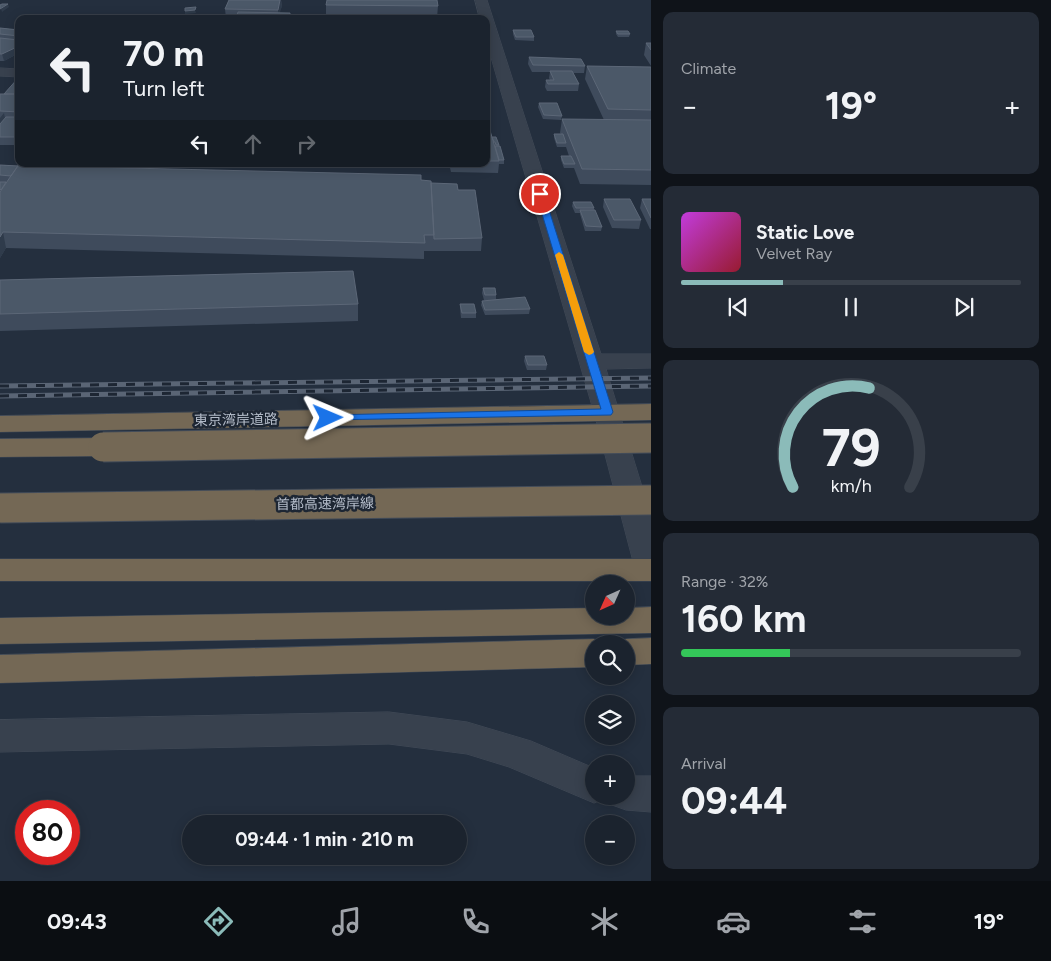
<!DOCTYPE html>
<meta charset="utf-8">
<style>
:root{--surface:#1b232e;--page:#242b36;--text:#f1f3f6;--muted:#a0a4aa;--line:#39404a;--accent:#8bbbb9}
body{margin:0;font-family:Figtree,"Noto Sans JP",sans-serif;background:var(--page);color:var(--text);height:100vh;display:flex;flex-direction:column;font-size:19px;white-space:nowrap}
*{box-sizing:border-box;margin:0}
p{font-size:16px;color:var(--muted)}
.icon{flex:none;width:28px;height:28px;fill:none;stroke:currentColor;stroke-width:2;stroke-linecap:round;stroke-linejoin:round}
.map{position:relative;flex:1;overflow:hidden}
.details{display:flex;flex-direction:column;gap:12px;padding:12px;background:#0f1319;width:400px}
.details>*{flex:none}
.top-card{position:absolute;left:15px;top:15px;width:475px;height:152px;border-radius:10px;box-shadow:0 2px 12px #0003,0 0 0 1px var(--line);background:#1b232e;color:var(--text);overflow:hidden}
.needle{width:32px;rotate:225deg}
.tools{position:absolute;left:585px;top:575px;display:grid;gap:10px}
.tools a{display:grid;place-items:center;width:50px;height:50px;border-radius:50%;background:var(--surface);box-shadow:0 2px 12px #0003,0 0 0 1px var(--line);font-size:25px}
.speed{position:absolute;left:15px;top:800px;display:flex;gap:10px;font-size:25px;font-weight:700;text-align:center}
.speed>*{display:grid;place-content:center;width:65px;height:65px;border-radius:50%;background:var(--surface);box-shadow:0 2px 12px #0003,0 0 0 1px var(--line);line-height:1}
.speed .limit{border:8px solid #d22;background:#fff;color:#111}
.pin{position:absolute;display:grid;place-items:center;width:42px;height:42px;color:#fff;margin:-21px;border:2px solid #fff;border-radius:50%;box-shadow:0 1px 5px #0007}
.me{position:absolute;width:55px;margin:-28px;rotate:89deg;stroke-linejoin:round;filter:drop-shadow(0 0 4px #0008)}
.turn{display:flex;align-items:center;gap:18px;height:105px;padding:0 25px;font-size:22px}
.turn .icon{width:65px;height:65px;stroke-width:2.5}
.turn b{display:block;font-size:35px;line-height:42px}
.lanes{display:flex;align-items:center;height:48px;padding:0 25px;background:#0003;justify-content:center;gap:25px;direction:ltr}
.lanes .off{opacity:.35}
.big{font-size:38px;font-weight:700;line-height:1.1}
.details .widget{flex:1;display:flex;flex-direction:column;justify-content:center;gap:8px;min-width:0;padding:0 18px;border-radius:10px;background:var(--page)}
.details .dial{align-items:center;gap:0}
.dial svg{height:130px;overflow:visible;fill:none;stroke:var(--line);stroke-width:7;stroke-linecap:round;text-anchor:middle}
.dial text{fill:var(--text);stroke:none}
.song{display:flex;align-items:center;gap:15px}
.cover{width:60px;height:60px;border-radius:8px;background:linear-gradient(135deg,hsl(290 70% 55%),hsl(350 70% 35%))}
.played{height:5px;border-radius:2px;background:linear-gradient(90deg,var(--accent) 30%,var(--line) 30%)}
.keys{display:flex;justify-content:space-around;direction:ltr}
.heat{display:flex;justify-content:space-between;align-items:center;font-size:28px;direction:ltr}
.charge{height:8px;border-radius:4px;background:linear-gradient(90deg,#34c759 32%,var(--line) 0)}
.trip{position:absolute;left:182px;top:815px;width:285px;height:50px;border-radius:25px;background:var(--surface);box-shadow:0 2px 12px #0003,0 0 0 1px var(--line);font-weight:700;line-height:50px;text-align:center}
.menu{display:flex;height:80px;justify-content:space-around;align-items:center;background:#0b0e12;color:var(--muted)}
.menu .icon{width:35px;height:35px}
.menu .on{color:var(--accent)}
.menu b{font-size:22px;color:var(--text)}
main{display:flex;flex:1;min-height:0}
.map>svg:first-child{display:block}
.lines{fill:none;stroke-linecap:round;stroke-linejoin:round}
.minor-casing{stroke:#414a57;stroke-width:1}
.highway-casing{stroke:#434c59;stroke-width:1}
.minor{fill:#38414e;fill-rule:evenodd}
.highway{fill:#746855;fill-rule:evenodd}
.rail-casing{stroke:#5a6575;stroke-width:5}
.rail{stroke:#1d2633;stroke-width:3;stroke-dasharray:9;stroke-linecap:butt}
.highway-bridge-casing{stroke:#434c59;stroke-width:31;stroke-linecap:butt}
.highway-bridge{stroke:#746855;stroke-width:29}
.wall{fill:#3f4b5c}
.shaded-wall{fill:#2f3b4b}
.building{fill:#4b5868;stroke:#5c6777}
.route{fill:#1a73e8;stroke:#114b97}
.slow{fill:#f59e0b}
.labels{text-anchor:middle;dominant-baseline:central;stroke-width:5;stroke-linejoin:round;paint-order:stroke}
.street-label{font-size:14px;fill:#b4bcc9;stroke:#1d2633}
</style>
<main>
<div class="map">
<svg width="651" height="881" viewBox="0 0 651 881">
<rect width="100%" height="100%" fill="#242f3e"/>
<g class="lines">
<g class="minor-casing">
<path id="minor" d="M475,0H487L601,354H651V368L606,369L651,516V580L640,577L635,569L594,413L486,40V19H480Z
M0,68L19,69V77L0,76Z
M389,712L467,722L531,741L594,768V796H626V776H651V812L626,810L612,805L608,797L594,803L509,767L467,754L389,744L0,752V720Z"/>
</g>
<g class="highway-casing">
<path id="highway" d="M651,404V420L0,432V416Z
M103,438L113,441L117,447L113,453L103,456L0,457V439Z
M0,559H651V581H0Z
M651,607V633L0,644V618L594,608V616H626V608Z
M651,638V664L626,665V644H613L626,639Z
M594,639L606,644H594V667L0,683V655Z"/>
</g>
<use href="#minor" class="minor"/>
<use href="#highway" class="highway"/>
<g class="rail-casing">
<path id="rail" d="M0,386L651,378
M0,396L651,386"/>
</g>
<use href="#rail" class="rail"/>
<g class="highway-bridge-casing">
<path id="highway-bridge" d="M103,447L651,438
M0,508L651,500"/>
</g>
<use href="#highway-bridge" class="highway-bridge"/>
</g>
<path class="wall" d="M229,0H281L282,6L279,13L236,18H226L225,9Z
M326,5L438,6L437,18L326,17Z
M0,28L19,30V53L4,61H0Z
M513,30L534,37V41L515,40L513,34Z
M616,31L630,34L629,37H618L616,34Z
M646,43H651V66L644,55Z
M529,57L585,66L584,73H573L579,84L578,91H547L545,87L546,80H550L549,78L550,72H532L528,64Z
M587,66L651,67V185L580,184L574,168H564L561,160V156H569L566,147H557L554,138V134H561L560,133L562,119L604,120L585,79Z
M19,77V145H0V94H4Z
M539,103L562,116L561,120L543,119L538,107Z
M486,117L492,137L499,145L504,160V164H499L498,173L451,172L449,164H486Z
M0,165L55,167L421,180L458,190L482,238L481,251H424V259L6,248L0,258Z
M604,199L641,220L639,229L612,228L603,207Z
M642,199H651V229H650L640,208Z
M573,202L594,208V210L602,227L601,231H585L580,214V213H575L572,206Z
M0,280L358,304V321L0,331Z
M483,288L496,295V299L530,309L529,314L485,315L481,305L482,301L489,300H484L482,293Z
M460,304L476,313V318H461L460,309Z
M525,356L547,365L546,370H527L524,361Z"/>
<path class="shaded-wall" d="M280,0H281L282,6L278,19V10Z
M8,4L9,7L2,12L1,9Z
M195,10L196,13L185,14V11Z
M19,46V53L4,61L2,54Z
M4,113L6,124L0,131V118Z
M47,164H55L56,169L45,166Z
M3,232L6,248L0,258V237Z"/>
<path class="building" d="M229,0H280L278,10L225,9Z
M327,0H437L438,6L326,5Z
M2,4H8L0,9V5Z
M196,7L195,10L185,11V8Z
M238,12L290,13V16L425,19H236Z
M0,28L19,30V36L0,34Z
M513,30H531L534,37H516Z
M616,31H628L630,34H618Z
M0,38L19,40V46L2,54H0Z
M646,43H651V50Z
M529,57L581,59L585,66L533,65Z
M587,66L651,67V110L608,109Z
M550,71H572L579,84H548L546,80H554Z
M19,77V94H4Z
M0,94H19V112L0,111Z
M539,103H557L562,116L544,115Z
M6,117H19V137H0V124Z
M486,117L499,161H486Z
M562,119L651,120V170L582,169Z
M554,134H563L566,143H557Z
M492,137H496L499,145H496L495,142H494Z
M495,146H500L504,160H499Z
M561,156H571L575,164H564Z
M19,164H47L45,166L421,175V180L431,181L434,235H424L425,243L3,232L0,237V192Z
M0,165L18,166L11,176L0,175Z
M0,182H6L1,190L0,189Z
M431,183L457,184L458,190H475L482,238L434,239Z
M604,199H630L641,220H614Z
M642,199H651V218Z
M573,202H591L594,208H576Z
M580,210H595L602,227L586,226Z
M353,271L358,304L0,314V280Z
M483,288H495L496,295H485Z
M525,297L530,309L485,310L482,301Z
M460,304H474L476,313H462Z
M525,356H544L547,365H528Z"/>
<path class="route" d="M540,191L544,194L613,412L611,415L324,420L323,418L328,415L601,409L536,194Z"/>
<path class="slow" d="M559,252L563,255L594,352L592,354L589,355L584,352L555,255Z"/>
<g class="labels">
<g class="street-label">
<text transform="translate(236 420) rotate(-1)">東京湾岸道路</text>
<text transform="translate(325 504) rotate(-1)">首都高速湾岸線</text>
</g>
</g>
</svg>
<div class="tools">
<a><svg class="needle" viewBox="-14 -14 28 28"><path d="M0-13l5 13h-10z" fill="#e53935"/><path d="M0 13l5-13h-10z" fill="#a0a4aa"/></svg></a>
<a><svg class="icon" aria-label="search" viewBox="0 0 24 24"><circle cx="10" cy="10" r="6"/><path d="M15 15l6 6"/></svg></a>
<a><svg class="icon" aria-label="layers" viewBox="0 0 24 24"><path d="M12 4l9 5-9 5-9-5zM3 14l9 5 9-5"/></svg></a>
<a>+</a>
<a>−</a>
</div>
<div class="speed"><div class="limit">80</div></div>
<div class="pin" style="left:540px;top:194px;background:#d93025"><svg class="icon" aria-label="arrive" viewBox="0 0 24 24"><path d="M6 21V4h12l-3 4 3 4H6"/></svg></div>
<svg class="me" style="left:328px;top:418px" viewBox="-20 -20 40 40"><path d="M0-17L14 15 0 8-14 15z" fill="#1a73e8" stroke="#fff" stroke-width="4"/></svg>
<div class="trip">09:44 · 1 min · 210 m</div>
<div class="top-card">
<div class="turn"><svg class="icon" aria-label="left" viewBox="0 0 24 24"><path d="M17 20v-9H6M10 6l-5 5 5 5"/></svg><div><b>70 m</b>Turn left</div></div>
<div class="lanes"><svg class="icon" aria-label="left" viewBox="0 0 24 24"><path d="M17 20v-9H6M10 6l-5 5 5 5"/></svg><svg class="icon off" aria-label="ahead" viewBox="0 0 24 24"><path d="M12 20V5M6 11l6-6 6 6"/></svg><svg class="icon off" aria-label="right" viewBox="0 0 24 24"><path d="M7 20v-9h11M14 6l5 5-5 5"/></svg></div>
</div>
</div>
<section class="details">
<div class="widget"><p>Climate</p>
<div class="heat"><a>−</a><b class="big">19°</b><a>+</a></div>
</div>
<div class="widget">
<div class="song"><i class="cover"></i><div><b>Static Love</b><p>Velvet Ray</p></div></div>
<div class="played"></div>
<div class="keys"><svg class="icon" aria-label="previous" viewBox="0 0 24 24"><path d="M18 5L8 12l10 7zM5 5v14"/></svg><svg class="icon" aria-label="pause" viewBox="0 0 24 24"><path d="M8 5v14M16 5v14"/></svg><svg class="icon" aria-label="next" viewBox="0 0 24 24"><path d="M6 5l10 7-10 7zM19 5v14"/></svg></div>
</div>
<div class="widget dial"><svg viewBox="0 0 100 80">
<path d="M14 69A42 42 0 1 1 86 69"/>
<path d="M14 69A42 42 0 0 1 61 8" stroke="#8bbbb9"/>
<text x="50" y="56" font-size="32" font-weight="700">79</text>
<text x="50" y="72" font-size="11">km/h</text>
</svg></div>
<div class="widget"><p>Range · 32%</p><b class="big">160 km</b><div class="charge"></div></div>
<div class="widget"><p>Arrival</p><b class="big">09:44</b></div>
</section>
</main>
<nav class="menu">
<b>09:43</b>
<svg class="icon on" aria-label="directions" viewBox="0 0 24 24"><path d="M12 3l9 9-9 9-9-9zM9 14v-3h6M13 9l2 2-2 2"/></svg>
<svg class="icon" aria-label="music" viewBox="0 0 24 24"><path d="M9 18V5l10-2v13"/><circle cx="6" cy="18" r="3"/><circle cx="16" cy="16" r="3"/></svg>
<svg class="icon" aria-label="phone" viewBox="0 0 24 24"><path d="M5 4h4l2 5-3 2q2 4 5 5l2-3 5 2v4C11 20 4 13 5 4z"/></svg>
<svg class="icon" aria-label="climate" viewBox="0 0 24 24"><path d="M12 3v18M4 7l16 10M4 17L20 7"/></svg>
<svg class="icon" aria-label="car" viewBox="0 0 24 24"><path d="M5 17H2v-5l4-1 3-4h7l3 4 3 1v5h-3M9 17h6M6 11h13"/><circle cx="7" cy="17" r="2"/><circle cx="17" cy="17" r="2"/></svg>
<svg class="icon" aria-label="filters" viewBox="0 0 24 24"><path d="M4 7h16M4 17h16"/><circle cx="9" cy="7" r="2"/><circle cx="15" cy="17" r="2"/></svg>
<b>19°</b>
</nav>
